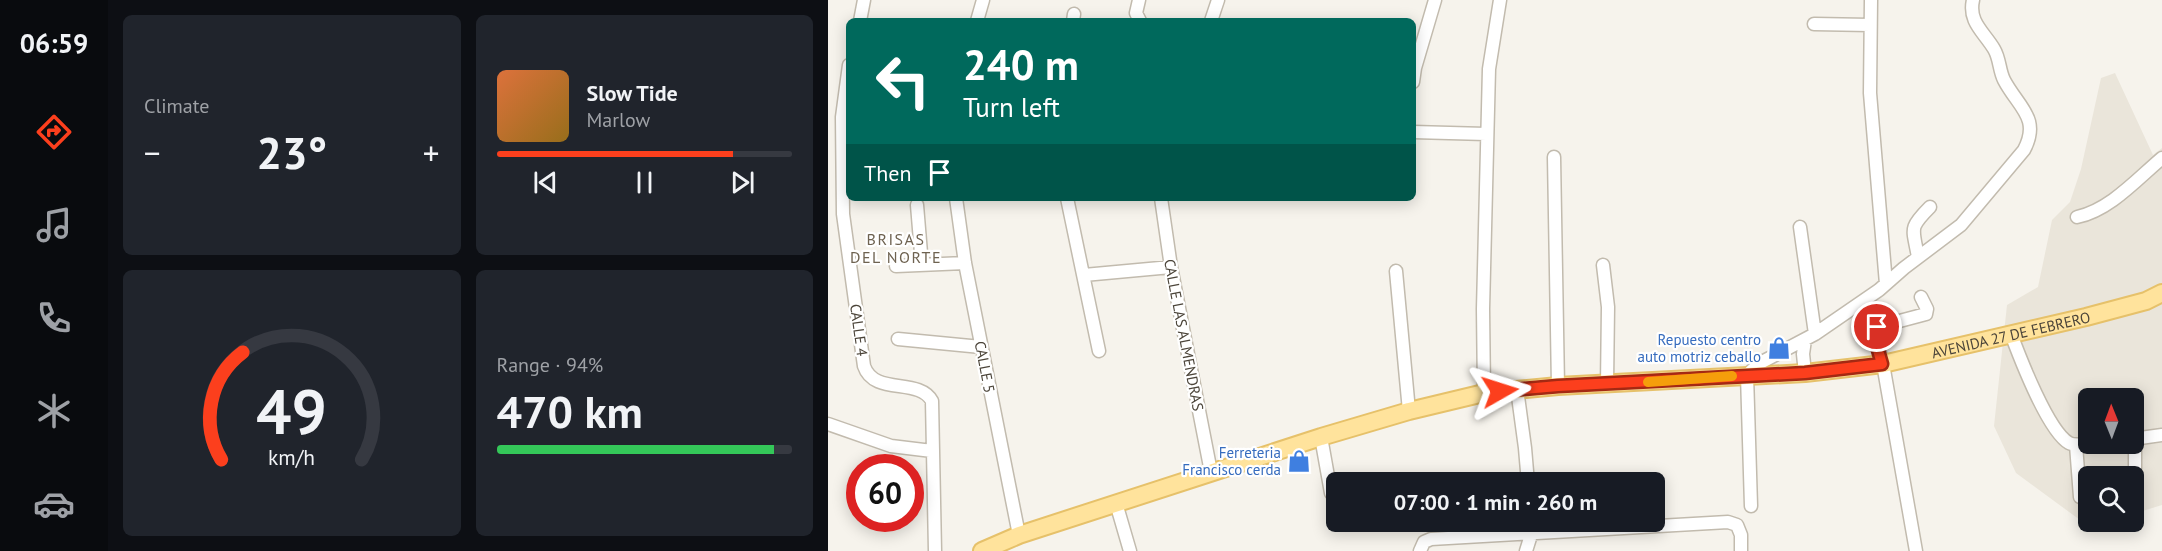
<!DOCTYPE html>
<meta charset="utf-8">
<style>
:root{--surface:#171b24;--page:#20242c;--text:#f1f3f6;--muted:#9ea1a6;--line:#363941;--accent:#fc3f1d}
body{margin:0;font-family:"PT Sans",sans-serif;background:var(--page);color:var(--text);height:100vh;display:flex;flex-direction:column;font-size:22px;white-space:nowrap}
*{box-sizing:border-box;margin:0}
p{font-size:20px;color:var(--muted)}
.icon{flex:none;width:33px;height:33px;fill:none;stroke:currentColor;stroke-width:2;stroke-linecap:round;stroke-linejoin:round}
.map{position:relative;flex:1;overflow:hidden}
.details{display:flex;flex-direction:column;gap:15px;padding:15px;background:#0d0f14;width:720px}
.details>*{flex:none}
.hud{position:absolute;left:18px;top:18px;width:570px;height:183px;border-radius:9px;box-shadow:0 3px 15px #0003;background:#00695c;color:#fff;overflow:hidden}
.needle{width:39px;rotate:359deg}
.fabs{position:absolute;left:1250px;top:388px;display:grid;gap:12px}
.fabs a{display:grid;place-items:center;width:66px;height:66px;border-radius:9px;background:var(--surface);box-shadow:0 3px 15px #0003;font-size:30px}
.speed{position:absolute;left:18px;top:454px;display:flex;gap:12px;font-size:30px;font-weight:700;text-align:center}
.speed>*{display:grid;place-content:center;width:78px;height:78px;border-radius:50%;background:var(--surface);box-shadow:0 3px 15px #0003;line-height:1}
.speed .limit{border:9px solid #d22;background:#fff;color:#111}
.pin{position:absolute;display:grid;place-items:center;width:51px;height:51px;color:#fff;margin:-26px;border:3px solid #fff;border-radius:50%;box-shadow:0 2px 6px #0007}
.me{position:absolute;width:66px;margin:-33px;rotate:84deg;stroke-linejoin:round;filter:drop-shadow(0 0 4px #0008)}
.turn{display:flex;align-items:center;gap:21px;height:126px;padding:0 18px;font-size:27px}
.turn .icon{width:78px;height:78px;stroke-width:2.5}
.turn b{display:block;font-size:42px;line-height:51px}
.then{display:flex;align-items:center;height:57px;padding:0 18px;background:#0003;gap:12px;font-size:22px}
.big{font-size:45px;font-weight:700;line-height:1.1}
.details .card{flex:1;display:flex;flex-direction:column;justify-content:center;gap:9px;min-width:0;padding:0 21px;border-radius:9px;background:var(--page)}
.details .dial{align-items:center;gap:0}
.dial svg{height:156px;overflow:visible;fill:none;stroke:var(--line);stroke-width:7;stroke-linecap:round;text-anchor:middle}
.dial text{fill:var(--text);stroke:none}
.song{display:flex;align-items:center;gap:18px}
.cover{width:72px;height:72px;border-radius:9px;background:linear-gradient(135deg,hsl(20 70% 55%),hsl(40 70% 35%))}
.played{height:6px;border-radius:3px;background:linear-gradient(90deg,var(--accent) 80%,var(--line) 80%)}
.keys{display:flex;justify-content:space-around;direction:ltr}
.heat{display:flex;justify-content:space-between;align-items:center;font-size:33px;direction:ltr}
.charge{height:9px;border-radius:4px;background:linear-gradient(90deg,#34c759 94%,var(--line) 0)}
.details .tiles{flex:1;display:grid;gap:15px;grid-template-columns:repeat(2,1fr)}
.trip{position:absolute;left:498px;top:472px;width:339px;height:60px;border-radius:9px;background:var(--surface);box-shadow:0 3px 15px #0003;font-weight:700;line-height:60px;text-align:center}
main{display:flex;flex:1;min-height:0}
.tab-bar{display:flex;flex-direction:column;width:108px;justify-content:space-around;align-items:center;background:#090b0e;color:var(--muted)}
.tab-bar .icon{width:42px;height:42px}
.tab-bar .active{color:var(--accent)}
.tab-bar b{font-size:27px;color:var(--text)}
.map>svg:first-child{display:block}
.residential{fill:#eae5da;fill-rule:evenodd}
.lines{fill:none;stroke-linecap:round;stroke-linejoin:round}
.minor-casing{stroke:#c2bbae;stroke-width:15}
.major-casing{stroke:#e6c16a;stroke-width:20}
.minor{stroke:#fff;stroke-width:12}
.major{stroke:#ffe39c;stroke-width:16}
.route-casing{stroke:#a42913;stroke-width:15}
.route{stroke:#fc3f1d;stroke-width:10}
.slow{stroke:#f59e0b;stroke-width:10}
.labels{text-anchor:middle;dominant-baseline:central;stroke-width:4.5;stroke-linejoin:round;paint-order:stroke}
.street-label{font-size:15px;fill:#4b4439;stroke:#fff}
.shop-label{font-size:15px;fill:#366cbe;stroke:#fff;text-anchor:end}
.neighbourhood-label{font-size:16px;letter-spacing:1.5px;fill:#6e6250;stroke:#fff}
</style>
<main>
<nav class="tab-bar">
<b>06:59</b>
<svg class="icon active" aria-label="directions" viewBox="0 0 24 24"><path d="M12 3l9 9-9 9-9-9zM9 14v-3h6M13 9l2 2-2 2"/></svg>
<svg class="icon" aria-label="music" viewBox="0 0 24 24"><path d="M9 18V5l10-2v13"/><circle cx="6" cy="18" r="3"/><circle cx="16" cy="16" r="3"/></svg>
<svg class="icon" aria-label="phone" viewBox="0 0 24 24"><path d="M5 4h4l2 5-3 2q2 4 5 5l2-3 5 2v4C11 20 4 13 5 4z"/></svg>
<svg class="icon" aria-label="climate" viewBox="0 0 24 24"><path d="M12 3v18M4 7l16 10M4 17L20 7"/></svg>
<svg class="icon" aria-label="car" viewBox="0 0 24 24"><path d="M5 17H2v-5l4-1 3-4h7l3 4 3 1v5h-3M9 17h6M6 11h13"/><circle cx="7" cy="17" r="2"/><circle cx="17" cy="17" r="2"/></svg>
</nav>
<section class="details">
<div class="tiles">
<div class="card"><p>Climate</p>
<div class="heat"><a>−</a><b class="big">23°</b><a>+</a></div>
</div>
<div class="card">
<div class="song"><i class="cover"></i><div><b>Slow Tide</b><p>Marlow</p></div></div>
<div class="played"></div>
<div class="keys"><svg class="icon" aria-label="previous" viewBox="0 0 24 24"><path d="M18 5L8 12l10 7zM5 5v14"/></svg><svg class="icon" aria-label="pause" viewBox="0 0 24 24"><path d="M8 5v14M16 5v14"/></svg><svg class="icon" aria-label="next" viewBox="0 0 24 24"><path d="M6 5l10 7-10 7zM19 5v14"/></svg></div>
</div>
<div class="card dial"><svg viewBox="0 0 100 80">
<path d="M14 69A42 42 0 1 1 86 69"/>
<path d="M14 69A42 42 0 0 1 25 14" stroke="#fc3f1d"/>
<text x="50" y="56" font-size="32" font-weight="700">49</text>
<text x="50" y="72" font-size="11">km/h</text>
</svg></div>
<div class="card"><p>Range · 94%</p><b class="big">470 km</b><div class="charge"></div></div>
</div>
</section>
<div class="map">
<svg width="1334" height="551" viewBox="0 0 1334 551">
<rect width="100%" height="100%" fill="#f6f3ec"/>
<path class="residential" d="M1287,73L1325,155L1334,148V505L1305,514V477H1260V519L1252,520L1188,473L1166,426L1179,305L1210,287L1224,220L1242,202L1253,169L1273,78ZM1260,399H1305V444H1260Z"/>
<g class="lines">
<g class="minor-casing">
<path id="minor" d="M311,0L308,13L312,21
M1043,0L1042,93L1058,284
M32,21L36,0
M149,21L155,0
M245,21L246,14
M383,21L390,0
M986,24L1042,25
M21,65L14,117L15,214L36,366C46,396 91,377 104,401L107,551
M585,82L587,68L607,0
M585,132L658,134
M726,157L730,386
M128,198L137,263L191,535
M239,198L271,351
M333,198L343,267L383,472
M89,205L94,265
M1249,217C1282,210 1309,179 1334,158
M972,227L987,334
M1090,257C1085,228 1080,229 1102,207
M775,265L780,307L779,384
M68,266L137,263
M568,271L581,411
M256,275L343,267
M1183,334C1192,358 1220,431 1241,443C1246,446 1254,444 1260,444
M70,339L153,347
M977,373L975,354L977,340
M689,389L697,448L700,483
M656,393L655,309L661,69L672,0
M0,424L63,446L104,451
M493,437L503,493L508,499
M1307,438V498
M1305,439L1334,435
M1248,445L1252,497
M288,503L302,551
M923,506L919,375L932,363L987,334L1051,290L1076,268L1133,225L1196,150C1213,118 1190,107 1176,80C1171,70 1172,59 1166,49C1156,32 1140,22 1145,0
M592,551L596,542L603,539L900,522L909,525L913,535V551
M698,551L703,535L702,522
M1088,551L1055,364L1046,331L1049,327L1098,314L1099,309L1093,297"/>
</g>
<g class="major-casing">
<g id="major">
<path id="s1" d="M154,551L191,535L493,437L581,411L656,393L730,386L977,373L1055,364L1258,317L1318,301L1334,293"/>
</g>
</g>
<use href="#minor" class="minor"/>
<use href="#major" class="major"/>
</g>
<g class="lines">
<g class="route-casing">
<path id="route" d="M672,391L730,386L977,373L1054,364L1046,336V331L1049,327"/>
</g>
<use href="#route" class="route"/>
<path class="slow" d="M820,382L904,376"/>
</g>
<defs>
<g id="shop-bare" transform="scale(1.8)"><path d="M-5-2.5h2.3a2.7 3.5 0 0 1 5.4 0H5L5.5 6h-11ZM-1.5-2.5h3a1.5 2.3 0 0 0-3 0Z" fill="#3f7fe0" stroke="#fff" stroke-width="2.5" paint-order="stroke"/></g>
</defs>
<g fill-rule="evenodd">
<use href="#shop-bare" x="951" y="348"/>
<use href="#shop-bare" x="471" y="461"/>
</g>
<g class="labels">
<g class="street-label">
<text transform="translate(31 330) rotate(82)">CALLE 4</text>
<text transform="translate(356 335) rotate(79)">CALLE LAS ALMENDRAS</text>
<text stroke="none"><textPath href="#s1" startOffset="1058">AVENIDA 27 DE FEBRERO</textPath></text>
<text transform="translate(157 367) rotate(79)">CALLE 5</text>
</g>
<g class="shop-label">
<text x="933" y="339">Repuesto centro<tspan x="933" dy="17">auto motriz ceballo</tspan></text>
<text x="453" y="452">Ferreteria<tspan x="453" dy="17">Francisco cerda</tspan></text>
</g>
<g class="neighbourhood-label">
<text x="68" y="239">BRISAS<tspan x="68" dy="18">DEL NORTE</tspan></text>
</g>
</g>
</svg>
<div class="fabs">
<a><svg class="needle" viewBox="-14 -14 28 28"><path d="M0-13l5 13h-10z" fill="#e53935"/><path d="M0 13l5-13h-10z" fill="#9ea1a6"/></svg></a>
<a><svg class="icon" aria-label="search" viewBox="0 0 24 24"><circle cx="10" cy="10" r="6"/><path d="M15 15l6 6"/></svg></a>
</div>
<div class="speed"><div class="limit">60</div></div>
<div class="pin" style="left:1049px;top:327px;background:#d93025"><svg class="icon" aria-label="arrive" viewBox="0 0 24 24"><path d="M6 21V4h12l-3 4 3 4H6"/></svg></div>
<svg class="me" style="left:672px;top:391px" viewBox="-20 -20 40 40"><path d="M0-17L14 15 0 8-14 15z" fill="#fc3f1d" stroke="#fff" stroke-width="4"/></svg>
<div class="trip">07:00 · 1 min · 260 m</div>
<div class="hud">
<div class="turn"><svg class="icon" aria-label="left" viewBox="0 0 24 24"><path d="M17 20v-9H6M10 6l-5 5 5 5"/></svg><div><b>240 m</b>Turn left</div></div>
<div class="then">Then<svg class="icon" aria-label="arrive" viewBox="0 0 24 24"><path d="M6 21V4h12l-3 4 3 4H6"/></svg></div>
</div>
</div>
</main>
